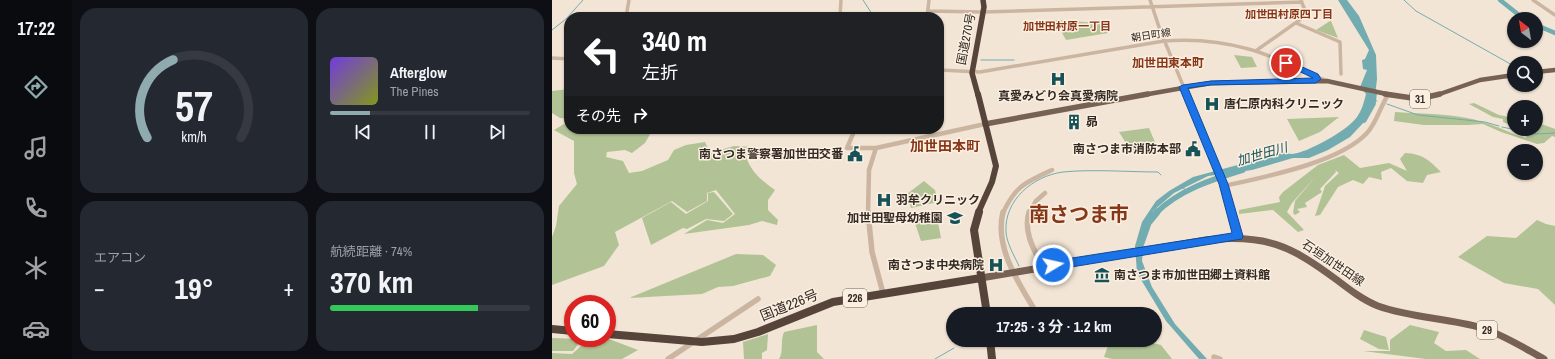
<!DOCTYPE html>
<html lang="ja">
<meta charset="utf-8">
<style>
:root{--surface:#171b24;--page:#242831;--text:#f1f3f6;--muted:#9ea1a6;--line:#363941;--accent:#8fabaf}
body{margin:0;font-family:"Archivo Narrow","Noto Sans JP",sans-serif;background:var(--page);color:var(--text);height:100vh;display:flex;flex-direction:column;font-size:15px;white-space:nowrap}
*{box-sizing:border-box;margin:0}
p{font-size:13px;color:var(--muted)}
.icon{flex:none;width:22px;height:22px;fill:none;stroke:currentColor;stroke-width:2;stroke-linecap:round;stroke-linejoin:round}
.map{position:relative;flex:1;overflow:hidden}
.panel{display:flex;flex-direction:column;gap:8px;padding:8px;background:#0d0f14;width:480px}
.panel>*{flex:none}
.top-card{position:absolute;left:12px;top:12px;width:380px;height:122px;border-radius:16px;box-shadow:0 1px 3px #0004;background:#202124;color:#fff;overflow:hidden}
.needle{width:26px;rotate:329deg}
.buttons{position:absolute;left:955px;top:12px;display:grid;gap:8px}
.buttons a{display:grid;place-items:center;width:36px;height:36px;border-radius:50%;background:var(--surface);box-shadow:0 1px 3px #0004;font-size:20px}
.speed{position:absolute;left:12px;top:295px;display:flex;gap:8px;font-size:20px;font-weight:700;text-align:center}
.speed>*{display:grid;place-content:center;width:52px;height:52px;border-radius:50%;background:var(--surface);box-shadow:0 1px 3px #0004;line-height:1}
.speed .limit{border:6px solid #d22;background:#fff;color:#111}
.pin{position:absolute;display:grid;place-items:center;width:34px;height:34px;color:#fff;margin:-17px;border:2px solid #fff;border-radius:50%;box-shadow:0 1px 4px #0007}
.me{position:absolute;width:44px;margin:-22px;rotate:81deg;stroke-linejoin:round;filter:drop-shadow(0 0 3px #0008)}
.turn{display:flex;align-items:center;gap:14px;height:84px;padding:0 12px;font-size:18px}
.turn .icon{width:52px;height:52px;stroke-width:2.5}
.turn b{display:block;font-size:28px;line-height:34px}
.then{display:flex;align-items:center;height:38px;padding:0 12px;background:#0003;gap:8px;font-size:15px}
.big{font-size:30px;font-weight:700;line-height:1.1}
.panel .card{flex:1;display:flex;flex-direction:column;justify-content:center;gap:6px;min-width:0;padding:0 14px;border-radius:16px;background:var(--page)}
.panel .dial{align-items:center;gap:0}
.dial svg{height:104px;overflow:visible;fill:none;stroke:var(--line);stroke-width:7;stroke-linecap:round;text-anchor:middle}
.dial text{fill:var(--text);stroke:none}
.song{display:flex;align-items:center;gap:12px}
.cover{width:48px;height:48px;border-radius:6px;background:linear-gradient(135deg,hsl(260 70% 55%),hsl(70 70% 35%))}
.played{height:4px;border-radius:2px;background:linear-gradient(90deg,var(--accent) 20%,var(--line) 20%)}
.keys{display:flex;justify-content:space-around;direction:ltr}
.heat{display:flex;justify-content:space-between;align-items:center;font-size:22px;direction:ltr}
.charge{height:6px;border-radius:3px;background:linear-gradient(90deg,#34c759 74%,var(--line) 0)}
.panel .tiles{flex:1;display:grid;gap:8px;grid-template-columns:repeat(2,1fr)}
.trip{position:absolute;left:394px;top:307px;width:216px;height:40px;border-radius:20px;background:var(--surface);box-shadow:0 1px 3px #0004;font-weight:700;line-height:40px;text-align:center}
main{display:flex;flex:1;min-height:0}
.dock{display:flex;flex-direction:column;width:72px;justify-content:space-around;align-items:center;background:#090b0e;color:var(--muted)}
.dock .icon{width:28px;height:28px}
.dock .active{color:var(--accent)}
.dock b{font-size:18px;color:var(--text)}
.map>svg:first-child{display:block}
.green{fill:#b1c295}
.water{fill:#72acb1}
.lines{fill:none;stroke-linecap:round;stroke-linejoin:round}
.stream{stroke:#72acb1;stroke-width:1}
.river-far2{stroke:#72acb1;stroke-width:4.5}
.river-far1{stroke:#72acb1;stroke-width:5.5}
.river{stroke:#72acb1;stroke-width:7}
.minor-far2{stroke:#cbb5a1;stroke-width:3.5}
.minor-far1{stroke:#cbb5a1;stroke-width:4.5}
.minor{stroke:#cbb5a1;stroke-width:5.5}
.major-far2{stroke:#776154;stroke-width:4.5}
.major-far1{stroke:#776154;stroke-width:5.5}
.major{stroke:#776154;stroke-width:7}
.highway-far2{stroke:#56443b;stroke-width:5.5}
.highway-far1{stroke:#56443b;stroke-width:6}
.highway{stroke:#56443b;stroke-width:8}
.route{fill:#1a73e8;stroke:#114b97}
.labels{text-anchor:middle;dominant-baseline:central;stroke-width:3;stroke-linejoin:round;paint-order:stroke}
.far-street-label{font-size:10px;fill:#342a24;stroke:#faefe1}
.far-neighbourhood-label{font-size:11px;font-weight:bold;fill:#883618;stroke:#faefe1}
.shield{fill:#faefe1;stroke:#6f655d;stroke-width:1}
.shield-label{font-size:11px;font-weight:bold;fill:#342a24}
.street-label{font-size:12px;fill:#342a24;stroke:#faefe1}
.far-quarter-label{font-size:12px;font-weight:bold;fill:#883618;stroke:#faefe1}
.poi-label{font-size:12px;font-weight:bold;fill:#342a24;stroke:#faefe1;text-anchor:start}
.water-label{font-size:13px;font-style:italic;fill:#175258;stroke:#faefe1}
.quarter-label{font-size:14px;font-weight:bold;fill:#883618;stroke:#faefe1}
.near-street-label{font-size:14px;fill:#342a24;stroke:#faefe1}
.town-label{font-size:20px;font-weight:bold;fill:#883618;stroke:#faefe1}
</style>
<main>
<nav class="dock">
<b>17:22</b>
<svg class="icon active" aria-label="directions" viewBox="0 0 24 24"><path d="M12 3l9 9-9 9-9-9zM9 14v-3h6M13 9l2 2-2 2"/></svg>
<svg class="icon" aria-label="music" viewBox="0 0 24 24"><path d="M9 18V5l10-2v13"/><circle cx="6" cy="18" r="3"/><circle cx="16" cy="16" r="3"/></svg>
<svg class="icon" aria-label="phone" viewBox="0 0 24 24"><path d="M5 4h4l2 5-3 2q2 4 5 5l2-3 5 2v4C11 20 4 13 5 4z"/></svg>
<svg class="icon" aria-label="climate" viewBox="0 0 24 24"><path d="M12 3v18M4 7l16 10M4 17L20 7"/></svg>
<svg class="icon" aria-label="car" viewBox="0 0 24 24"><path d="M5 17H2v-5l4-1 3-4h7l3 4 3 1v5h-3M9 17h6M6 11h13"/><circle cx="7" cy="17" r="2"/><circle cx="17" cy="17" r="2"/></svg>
</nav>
<section class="panel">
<div class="tiles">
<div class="card dial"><svg viewBox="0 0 100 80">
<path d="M14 69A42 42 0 1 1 86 69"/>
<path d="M14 69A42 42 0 0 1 34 9" stroke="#8fabaf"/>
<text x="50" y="56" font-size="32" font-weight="700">57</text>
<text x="50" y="72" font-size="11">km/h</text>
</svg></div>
<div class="card">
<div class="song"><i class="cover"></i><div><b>Afterglow</b><p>The Pines</p></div></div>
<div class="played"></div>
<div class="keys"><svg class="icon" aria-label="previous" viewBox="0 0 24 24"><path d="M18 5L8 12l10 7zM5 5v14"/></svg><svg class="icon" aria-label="pause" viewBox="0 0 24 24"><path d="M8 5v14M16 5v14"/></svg><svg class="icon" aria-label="next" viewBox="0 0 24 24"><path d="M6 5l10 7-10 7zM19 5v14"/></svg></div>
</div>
<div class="card"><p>エアコン</p>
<div class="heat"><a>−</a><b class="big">19°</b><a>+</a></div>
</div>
<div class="card"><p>航続距離 · 74%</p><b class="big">370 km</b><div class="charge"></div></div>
</div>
</section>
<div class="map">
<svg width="1003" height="359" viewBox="0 0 1003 359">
<rect width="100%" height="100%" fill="#f2e5d5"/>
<path class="green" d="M503,20L547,23L556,33L514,40Z
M778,21H779L786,38L764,30Z
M682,55L700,57L705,67L689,68Z
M17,89V119L8,118L0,113V91Z
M922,103L947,115L962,118V127L951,122V119L941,117L917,104Z
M843,112C872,114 903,113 931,122C946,126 959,134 974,138L975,132L968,129H984V122L1003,129V137L1000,136L992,143L985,144L949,132L931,124L916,125H872L842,121Z
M787,117L768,132L747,141L735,119Z
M17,121V129H101L93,143L80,153L73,150L55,152L54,157L71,161L77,173L90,171L116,160L122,150L134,145L153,142L158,153L182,146L203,147L194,157C200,173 210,181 223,190L216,200V210L226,220L225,225L210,221L197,225L132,234L155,220L171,223L183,214L164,190L155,193V201L135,212L120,201L63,232L67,245L52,266L0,285V237L4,226L7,206L25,184L22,173V141L2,130Z
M597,128L605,147L579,151L567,132Z
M853,153C871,154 877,160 889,172L875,175L871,183L855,181L839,168L829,172L830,180L817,177L811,184L801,180L786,187L768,215L763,216L773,186L787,173L783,170L784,172L768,189L770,192L753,203L755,207L745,209L748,212L743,215L741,213L743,201L764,176L740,203L735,212L752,230L746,232L721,210L687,214V210L728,202L727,197L731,192L766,165L792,155L808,168L837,163L855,171L848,159Z
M372,181L383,190L386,202L359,208L355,194Z
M162,192L181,214L172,221L154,219L135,229L131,228L99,245L90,218L119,202L134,214L156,201V193Z
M384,212L389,238L369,241L361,217Z
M985,220L994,224L1003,226V305L986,289L952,283L906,257L935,236L964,238Z
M184,254L211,255L224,265L218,276L181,286L166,287L150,294L77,298Z
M265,325V352L272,359H227C232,351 228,341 232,332Z
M858,325L887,332L882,343L894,351L914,350L928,359H874L811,351H838V340Z
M812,330L834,337L837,350L827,349L808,339Z
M216,334L215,350L210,353V359H192L191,342Z
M0,338L30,339L21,351H0Z
M37,339H57L86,350L70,359H0V353L20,354Z
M558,340H589L609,345L620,359H560L552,357Z"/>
<path class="water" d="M786,0H795L807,16L824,55L825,79L823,96L814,120L798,137L776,150L757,158H741L700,170L656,176L622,193L601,211L593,231L590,261L600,287L623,324L655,359H647L614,321L585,273L583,246L590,222L604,201L617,191L641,177L730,153C733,153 737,154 740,154C755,153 796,130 805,117C810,110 812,102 814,94L808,87L815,70L811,69L810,60L813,59L817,50Z"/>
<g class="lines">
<path class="stream" d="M311,0L322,17
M852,0L864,11L962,66
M0,30L14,19L31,0
M429,60H462
M822,100L825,101
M835,104L866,115L933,122L947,126
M950,127L983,134L1003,133
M631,188L636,191
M467,266C462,255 455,244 454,232C452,200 481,176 511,172C540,169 577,172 606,172L609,175
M410,346L432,342
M383,359L402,348"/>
<path class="river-far2" d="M948,0L972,19
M984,25L1003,33
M822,93V95"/>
<path class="river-far1" d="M812,120L821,104L822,94
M604,213C627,190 661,179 691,170"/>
<path class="river" d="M589,243L596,223L605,212"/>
<path class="minor-far2" d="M598,0L608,30L635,95
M981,0L1003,15
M376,11L431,12L750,2
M74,17L77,0
M288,17L289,0
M375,17L377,0
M744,23L788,42L789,74
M705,50L749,19L753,10L749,1
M0,58L17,59
M387,70L428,72L612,41C677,36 718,54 775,81"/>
<path class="minor-far1" d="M634,94L671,185L679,213
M303,129L295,148H324L433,124
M672,186C712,177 787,163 815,133C825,122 828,107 836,95
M316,213L317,170L324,148
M451,213C463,186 474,182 500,170
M477,213L484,201L493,193"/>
<path class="minor" d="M316,212L320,252L331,293
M451,212C442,248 468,285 485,314
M477,212C471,232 482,250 491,267
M679,212L686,236
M662,357L668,359
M116,359L206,299"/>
<path class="major-far2" d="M984,72L1003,70
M591,95L659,83L775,81L839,95
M885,95L928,80L962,75"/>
<path class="major-far1" d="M833,94L867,99L888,94
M433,124L596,94"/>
<path class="major" d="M429,278L654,240C714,234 738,245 785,280C798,290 811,300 826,306C859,318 896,318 930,328C952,335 972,348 992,359"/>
<path class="highway-far2" d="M426,95L420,73L432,7L431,0"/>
<path class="highway-far1" d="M426,94L444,166L440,182L426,213"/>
<path class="highway" d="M427,212L422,230L435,314
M0,329L21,331
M55,334L150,342L182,339L206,332L281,302L429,278
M438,340L440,359"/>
</g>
<path class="route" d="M732,61H737L766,74L769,79L764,83L659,85L636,88L676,184L691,236L690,239L501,270L498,268L496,265L501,261L680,233L667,184L627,87L631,85L659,81L761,78L732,64Z"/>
<defs>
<g id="hospital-bare" transform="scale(1.2)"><path d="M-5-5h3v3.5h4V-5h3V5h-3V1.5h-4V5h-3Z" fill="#175258" stroke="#faefe1" stroke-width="2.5" paint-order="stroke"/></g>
<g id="building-bare" transform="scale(1.2)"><path d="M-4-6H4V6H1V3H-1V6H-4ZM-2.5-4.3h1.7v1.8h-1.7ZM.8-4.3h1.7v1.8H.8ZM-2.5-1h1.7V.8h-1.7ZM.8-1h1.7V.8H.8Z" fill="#175258" stroke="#faefe1" stroke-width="2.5" paint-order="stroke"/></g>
<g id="civic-bare" transform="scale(1.2)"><path d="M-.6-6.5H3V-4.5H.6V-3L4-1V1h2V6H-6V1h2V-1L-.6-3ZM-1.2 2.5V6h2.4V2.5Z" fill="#175258" stroke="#faefe1" stroke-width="2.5" paint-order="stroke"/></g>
<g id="school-bare" transform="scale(1.2)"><path d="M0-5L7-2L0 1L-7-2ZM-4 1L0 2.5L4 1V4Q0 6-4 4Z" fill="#175258" stroke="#faefe1" stroke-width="2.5" paint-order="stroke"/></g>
<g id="museum-bare" transform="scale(1.2)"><path d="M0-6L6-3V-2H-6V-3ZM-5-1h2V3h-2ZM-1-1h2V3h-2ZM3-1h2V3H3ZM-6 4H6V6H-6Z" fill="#175258" stroke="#faefe1" stroke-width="2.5" paint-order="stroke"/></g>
</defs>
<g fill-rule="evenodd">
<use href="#hospital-bare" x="506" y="79"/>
<use href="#hospital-bare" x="660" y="104"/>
<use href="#building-bare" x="522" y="122"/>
<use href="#civic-bare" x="641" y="149"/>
<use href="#civic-bare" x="303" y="154"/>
<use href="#hospital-bare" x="332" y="200"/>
<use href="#school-bare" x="403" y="218"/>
<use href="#hospital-bare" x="444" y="265"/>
<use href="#museum-bare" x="550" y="275"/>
</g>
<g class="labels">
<g class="far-street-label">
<text transform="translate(599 35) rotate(-9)">朝日町線</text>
</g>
<g class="far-neighbourhood-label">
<text x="737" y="14">加世田村原四丁目</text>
<text x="515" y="26">加世田村原一丁目</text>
</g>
<g class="shield">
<rect x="858" y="90" width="20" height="18" rx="3"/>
<rect x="291" y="289" width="24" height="18" rx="3"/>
<rect x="925" y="321" width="20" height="18" rx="3"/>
</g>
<g class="shield-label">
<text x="868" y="99">31</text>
<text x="303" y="298">226</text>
<text x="935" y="330">29</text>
</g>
<g class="street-label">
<text transform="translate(414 39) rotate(-79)">国道270号</text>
<text transform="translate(781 263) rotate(34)">石垣加世田線</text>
</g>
<g class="far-quarter-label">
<text x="616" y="63">加世田東本町</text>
</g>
<g class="poi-label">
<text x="506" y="96" text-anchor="middle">真愛みどり会真愛病院</text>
<text x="672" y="104">唐仁原内科クリニック</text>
<text x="534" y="122">昴</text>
<text x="629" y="149" text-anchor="end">南さつま市消防本部</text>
<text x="291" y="154" text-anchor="end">南さつま警察署加世田交番</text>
<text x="344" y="200">羽牟クリニック</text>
<text x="391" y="218" text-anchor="end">加世田聖母幼稚園</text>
<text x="432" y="265" text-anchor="end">南さつま中央病院</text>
<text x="562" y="275">南さつま市加世田郷土資料館</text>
</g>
<g class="water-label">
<text transform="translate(710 154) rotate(-16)">加世田川</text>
</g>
<g class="quarter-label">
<text x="393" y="146">加世田本町</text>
</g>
<g class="near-street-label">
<text transform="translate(237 305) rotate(-22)">国道226号</text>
</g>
<g class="town-label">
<text x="527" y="213">南さつま市</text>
</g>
</g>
</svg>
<div class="buttons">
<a><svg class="needle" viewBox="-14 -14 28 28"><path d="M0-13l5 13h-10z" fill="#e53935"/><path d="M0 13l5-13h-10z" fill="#9ea1a6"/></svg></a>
<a><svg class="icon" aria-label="search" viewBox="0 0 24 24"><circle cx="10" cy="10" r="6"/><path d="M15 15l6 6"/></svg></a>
<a>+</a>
<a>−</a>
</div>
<div class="speed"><div class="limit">60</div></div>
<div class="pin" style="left:734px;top:63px;background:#d93025"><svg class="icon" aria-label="arrive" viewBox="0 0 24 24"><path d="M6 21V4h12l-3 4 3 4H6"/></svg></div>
<svg class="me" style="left:501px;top:265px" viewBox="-20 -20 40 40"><circle r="17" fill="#1a73e8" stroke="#fff" stroke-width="3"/><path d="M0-11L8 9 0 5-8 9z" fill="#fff"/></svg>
<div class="trip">17:25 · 3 分 · 1.2 km</div>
<div class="top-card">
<div class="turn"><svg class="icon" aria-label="left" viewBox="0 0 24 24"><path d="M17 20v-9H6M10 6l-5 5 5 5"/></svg><div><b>340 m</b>左折</div></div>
<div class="then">その先<svg class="icon" aria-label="right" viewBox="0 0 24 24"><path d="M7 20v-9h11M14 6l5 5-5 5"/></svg></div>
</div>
</div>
</main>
